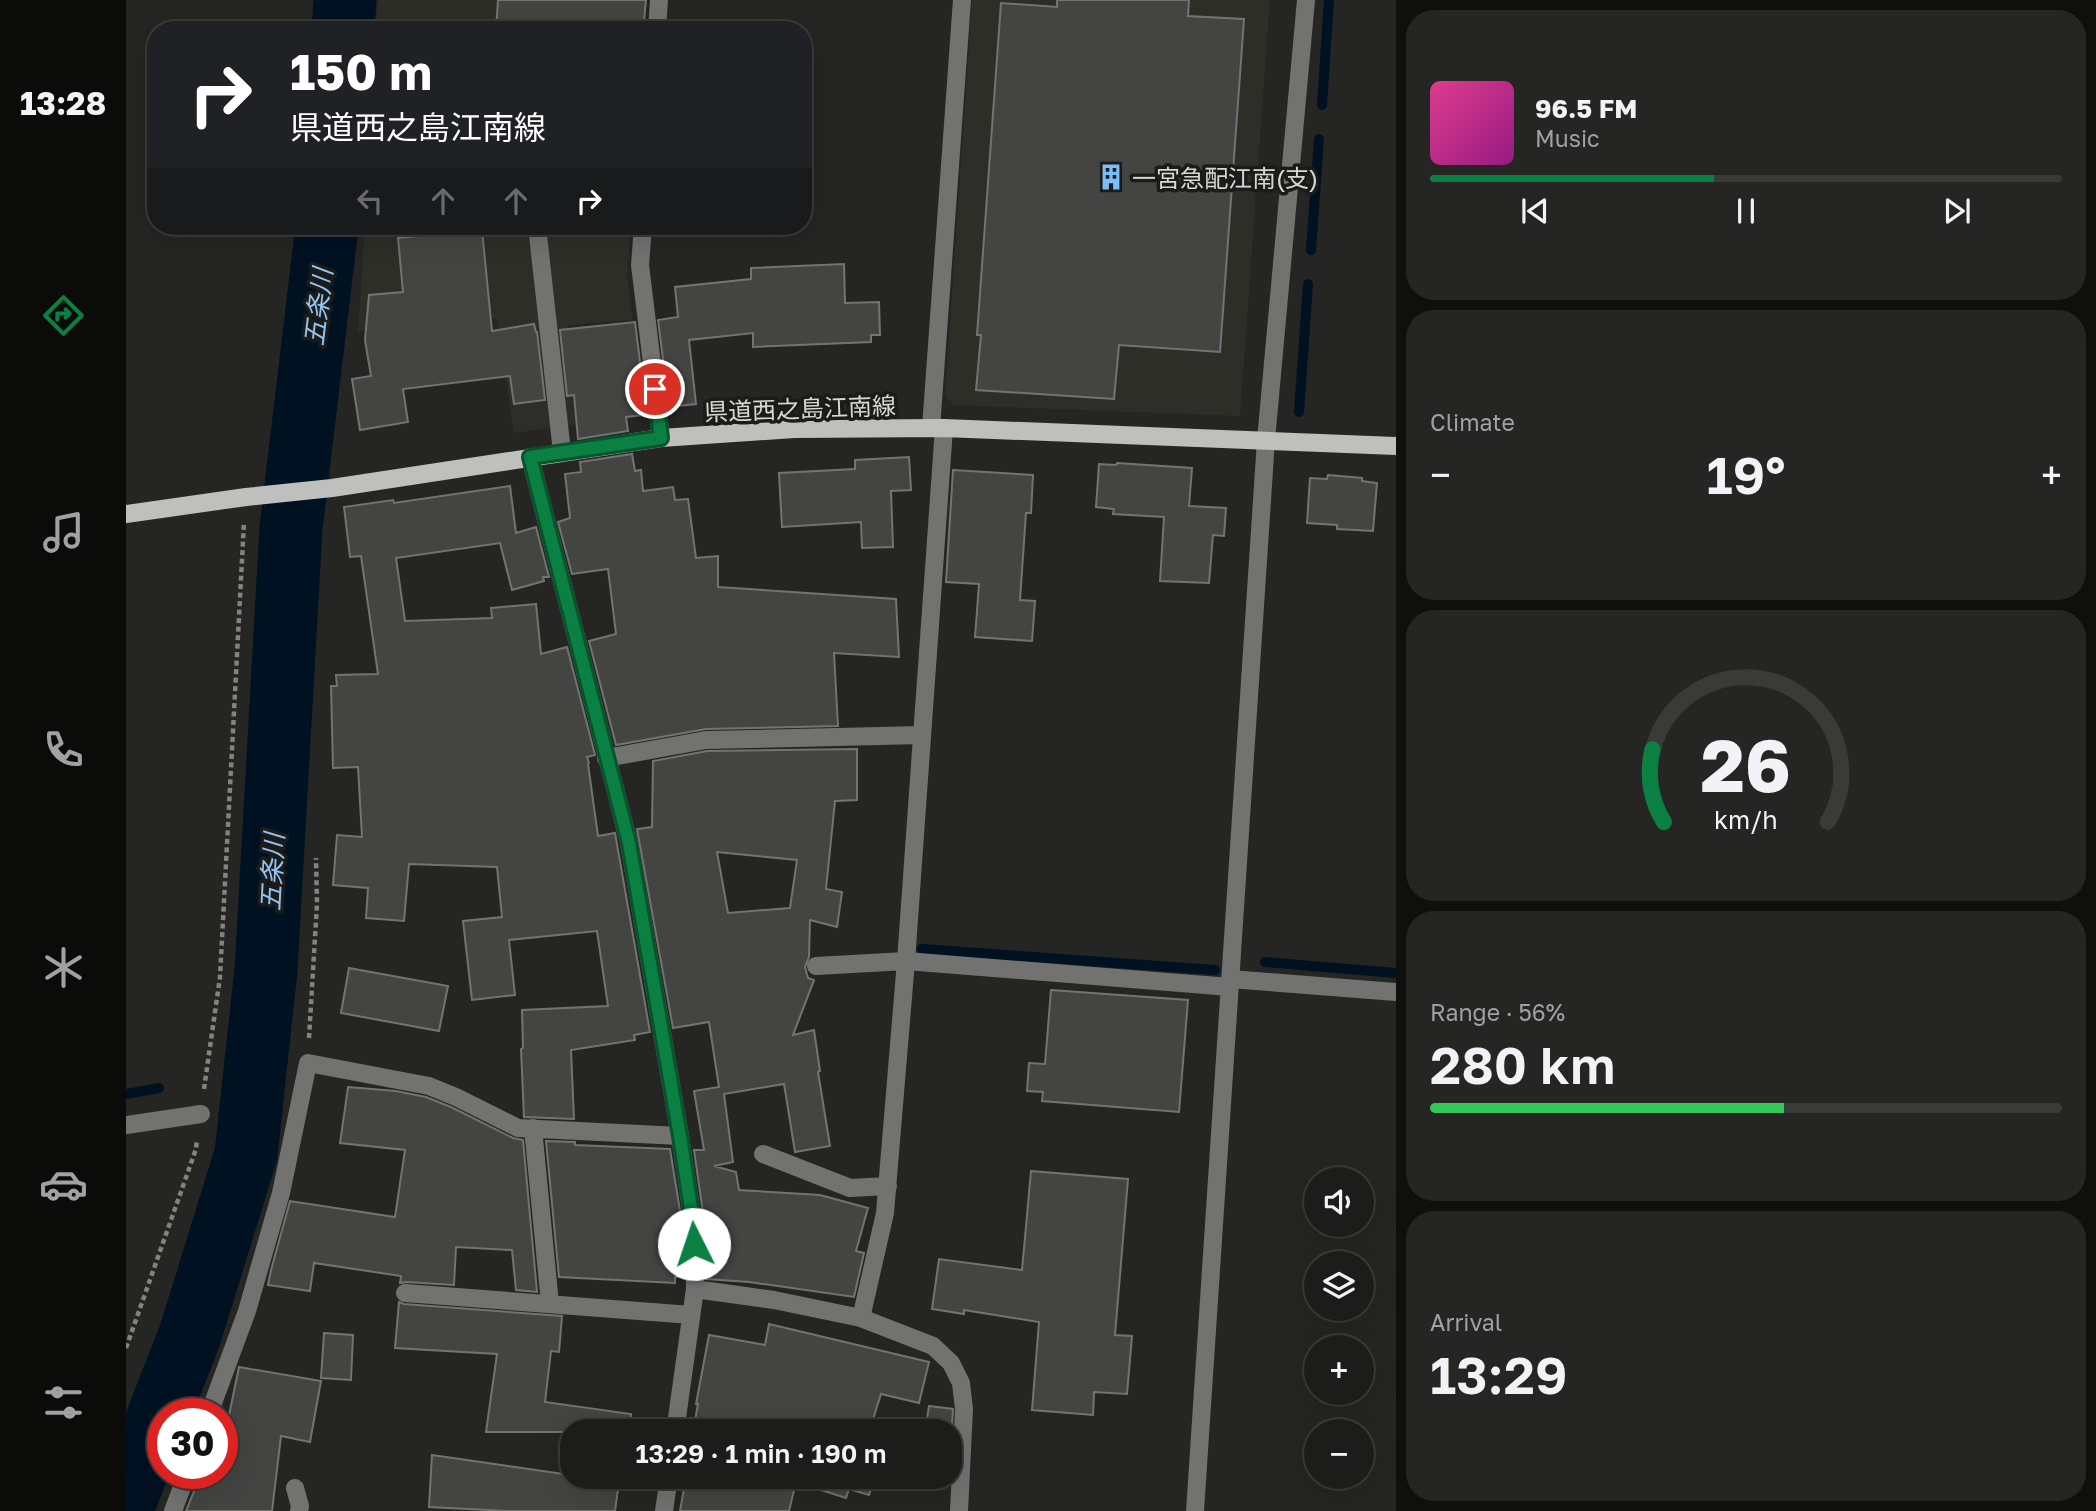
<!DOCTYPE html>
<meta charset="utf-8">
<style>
:root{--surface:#1c1c1a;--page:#252523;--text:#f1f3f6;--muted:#a0a1a2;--line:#3a3a39;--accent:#0b8043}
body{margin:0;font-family:"Golos Text","Noto Sans JP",sans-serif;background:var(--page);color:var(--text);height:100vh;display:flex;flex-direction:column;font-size:26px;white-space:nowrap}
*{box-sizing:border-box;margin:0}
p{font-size:23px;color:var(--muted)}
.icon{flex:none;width:38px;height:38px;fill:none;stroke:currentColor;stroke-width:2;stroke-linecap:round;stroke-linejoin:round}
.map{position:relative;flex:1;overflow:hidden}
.sheet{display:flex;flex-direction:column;gap:10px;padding:10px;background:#0f0f0e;width:700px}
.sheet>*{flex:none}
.top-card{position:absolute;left:21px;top:21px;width:665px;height:214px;border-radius:28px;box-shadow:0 7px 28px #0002,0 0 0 2px var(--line);background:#202124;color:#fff;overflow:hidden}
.fabs{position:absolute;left:1178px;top:1167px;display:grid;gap:14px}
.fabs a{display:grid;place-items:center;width:70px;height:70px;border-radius:50%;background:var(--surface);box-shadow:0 7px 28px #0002,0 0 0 2px var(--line);font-size:35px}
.speed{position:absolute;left:21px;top:1398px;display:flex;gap:14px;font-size:35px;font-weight:700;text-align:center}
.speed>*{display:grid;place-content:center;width:91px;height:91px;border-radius:50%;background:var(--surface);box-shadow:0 7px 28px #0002,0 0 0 2px var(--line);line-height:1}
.speed .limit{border:10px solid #d22;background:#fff;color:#111}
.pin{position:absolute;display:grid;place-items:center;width:60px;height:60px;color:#fff;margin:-30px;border:4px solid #fff;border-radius:50%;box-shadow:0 2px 7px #0007}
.me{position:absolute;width:77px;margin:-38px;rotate:356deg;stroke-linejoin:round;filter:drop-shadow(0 0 5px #0008)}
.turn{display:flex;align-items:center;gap:24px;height:147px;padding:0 28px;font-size:32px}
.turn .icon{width:91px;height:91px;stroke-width:2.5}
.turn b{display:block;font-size:49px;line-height:60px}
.lanes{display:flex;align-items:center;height:66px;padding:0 28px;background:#0003;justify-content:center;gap:35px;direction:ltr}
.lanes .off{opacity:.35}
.big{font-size:52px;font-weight:600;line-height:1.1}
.sheet .tile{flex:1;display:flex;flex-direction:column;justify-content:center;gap:10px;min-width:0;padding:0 24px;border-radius:28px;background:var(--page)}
.sheet .dial{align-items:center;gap:0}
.dial svg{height:182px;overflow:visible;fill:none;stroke:var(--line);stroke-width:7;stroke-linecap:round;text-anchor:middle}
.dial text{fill:var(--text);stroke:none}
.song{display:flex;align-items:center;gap:21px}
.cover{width:84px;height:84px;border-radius:10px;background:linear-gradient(135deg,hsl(330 70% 55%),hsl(310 70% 35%))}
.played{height:7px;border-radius:4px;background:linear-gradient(90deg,var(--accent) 45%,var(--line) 45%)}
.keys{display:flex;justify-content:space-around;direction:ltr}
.heat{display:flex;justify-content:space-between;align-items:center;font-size:38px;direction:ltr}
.charge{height:10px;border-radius:5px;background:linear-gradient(90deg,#34c759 56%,var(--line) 0)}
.trip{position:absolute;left:434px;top:1419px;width:402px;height:70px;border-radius:28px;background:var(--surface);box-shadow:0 7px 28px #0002,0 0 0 2px var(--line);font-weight:600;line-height:70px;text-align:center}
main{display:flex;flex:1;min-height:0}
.menu{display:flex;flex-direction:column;width:126px;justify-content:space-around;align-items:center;background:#0b0b0a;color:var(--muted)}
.menu .icon{width:49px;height:49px}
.menu .active{color:var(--accent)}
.menu b{font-size:32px;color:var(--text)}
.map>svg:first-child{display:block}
.built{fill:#2c2e27}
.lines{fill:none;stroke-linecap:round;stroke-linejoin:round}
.stream{stroke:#012;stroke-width:10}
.river{stroke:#012;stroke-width:63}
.building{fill:#444442;stroke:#737471;stroke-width:2;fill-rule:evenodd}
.path{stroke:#838482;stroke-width:4.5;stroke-dasharray:5 3.5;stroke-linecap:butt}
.minor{stroke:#727271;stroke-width:18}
.major{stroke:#bfc0bd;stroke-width:18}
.route-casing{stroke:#07532c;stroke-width:18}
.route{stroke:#0b8043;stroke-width:12}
.labels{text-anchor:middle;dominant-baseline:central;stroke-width:7;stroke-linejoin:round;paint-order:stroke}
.poi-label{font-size:24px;fill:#d7d8d6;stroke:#1b1c19;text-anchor:start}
.street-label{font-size:24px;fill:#d7d8d6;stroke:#1b1c19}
.water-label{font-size:26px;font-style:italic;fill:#91c4f2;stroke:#1b1c19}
</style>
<main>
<nav class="menu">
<b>13:28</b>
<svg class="icon active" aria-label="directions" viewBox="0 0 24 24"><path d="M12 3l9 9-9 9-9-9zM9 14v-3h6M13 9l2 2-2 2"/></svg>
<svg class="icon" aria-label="music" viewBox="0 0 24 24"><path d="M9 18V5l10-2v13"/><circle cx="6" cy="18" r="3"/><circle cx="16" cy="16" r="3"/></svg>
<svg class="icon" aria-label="phone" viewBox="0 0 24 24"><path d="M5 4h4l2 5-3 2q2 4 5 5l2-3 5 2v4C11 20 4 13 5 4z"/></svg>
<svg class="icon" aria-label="climate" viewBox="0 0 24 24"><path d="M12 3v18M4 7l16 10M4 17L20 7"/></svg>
<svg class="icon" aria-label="car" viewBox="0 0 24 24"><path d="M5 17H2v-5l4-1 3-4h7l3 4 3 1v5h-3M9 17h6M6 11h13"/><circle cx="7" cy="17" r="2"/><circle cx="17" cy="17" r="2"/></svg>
<svg class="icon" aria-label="filters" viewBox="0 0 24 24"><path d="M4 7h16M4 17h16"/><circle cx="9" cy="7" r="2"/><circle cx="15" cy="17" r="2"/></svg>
</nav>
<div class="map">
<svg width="1270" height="1511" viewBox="0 0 1270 1511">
<rect width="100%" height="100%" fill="#252523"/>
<path class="built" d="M252,0H521L519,30H250Z
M846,0H1144L1114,416L828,405L819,396Z
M239,226H505L501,276L507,320L441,325L450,424L388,433L371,318L232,331Z"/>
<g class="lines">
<path class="stream" d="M1196,105L1203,0
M1185,250L1193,139
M1173,412L1182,284
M796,949L1089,970
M1139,962L1270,973
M0,1094L33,1088"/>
<path class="river" d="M217,30L219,0
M0,1499L64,1335L120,1154L140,970L165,528L201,226"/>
</g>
<path class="building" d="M372,0H520L517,30H370Z
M931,0H1063L1062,16L1118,19L1094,352L993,345L988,399L850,390L855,335H851L875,3L931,7Z
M356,230L366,331L408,324L410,332H411L419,400L388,404L384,376L277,389L282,422L234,430L226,379L245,376L239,340L243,295L277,292L272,238Z
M718,264L719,303L753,302L754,335H745V342L627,347V333L563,340L570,404L543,407L532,320L552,317L549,287L625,279V268Z
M509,322L520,409H517L518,415L500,417L502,431L452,439L448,395L441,396L434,330Z
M506,454L509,471L515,470L517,491L547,487L549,500L562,499L570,558L592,556V587L770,599L773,657L708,653L712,726L580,729L490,745L463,641L490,634L482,569L446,574L432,522L444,518L439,474L455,472L454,462Z
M783,457L785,490L765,491L767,547L736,548L735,522L656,527L653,473L729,469V460Z
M991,463L1066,468L1063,506L1100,508L1098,536L1087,535L1083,583L1034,581L1038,517L987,514L988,509L970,507L973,464L990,465Z
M827,470L907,475L905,513H900L894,600L909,601L906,641L849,637L853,584L820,582Z
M1202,475L1236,478V481L1251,483L1247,531L1211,529V525L1181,523L1184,478L1201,479Z
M384,486L390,533L410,527L423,577H417L418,581L386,590L374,543L270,558L279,621L366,618L365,608L410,604L415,654L441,647L469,755L461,757L463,763L462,764L472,836L489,833L524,1032L508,1035L509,1040L445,1050L448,1119L398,1117L395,1049L397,1048L396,1010L482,1006L471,931L383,940L389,995L346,1000L337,921L376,917L371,867L283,864L278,921L240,918L242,888L207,885L211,835L236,837L232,767L207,768L205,686H211L210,675L252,674L235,556L224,557L218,507L267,500L268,503Z
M731,749V800L709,801L700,889L716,892L711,927L684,920L683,957L679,967L682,978L688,980L667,1035L688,1030L694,1071L692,1072L704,1146L669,1152L658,1084L598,1094L607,1162L588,1166L610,1172L613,1190L694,1195L742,1208L730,1251L738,1253L728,1297L623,1282L580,1279L578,1220L568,1150H578L568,1091L593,1087L583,1022L547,1028L511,829L526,827L527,761L581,751ZM591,852L671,860L664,908L602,913Z
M223,968L322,986L313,1031L215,1013Z
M925,990L1062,1000L1053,1112L916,1101L917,1092L901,1091L903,1063L919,1064Z
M222,1087L270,1091L300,1097L325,1107L387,1138L397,1140L411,1292L390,1290L386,1250L330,1247L328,1285L280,1282L274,1283L275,1276L188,1263L184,1291L142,1285L145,1270L164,1201L269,1217L279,1150L214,1143Z
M420,1141L449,1142V1145L544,1149L556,1223L557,1277H549V1283L433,1277Z
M905,1171L1002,1179L989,1335L1006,1336L1001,1394L968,1392L967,1415L906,1410L913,1322L838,1310V1314L806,1309L813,1259L896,1270Z
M273,1302L278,1304L436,1316L433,1352L425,1351L419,1402L505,1414L503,1432H360L371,1354L269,1348Z
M643,1324L803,1362L793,1403L755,1394L743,1432H567L572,1404H570L583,1335L639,1345Z
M198,1333L227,1335L225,1380L195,1378Z
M113,1367L195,1381L184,1442L155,1436L146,1511H60L75,1474H96V1449Z
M803,1406L827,1409L824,1457V1432H799Z
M306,1455L493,1482L489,1511H381L303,1507Z
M560,1477H749L743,1495L723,1489L720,1498L670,1482L663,1511H554Z
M794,1477H822V1483L794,1479Z"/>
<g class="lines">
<path class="path" d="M183,1038L191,904L190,858
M78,1089L94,977L118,522
M0,1348L70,1149L71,1139"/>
<path class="minor" d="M531,30L533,0
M411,226L436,452
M517,226L514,265L535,438
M805,428L836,0
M818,428L780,961L759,1213L735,1318L807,1346L825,1363L835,1383L838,1409L833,1511
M404,457L503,843L554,1136L567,1222L569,1289L549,1432
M480,758L580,740L796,735
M690,966L780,961L1104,987
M1104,979L1270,992
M0,1125L75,1114
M407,1128L424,1304
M637,1154L724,1188L762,1186
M569,1289L648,1300L735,1318
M279,1293L565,1315
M83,1414L121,1311L155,1193L182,1063L303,1086L330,1097L392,1128L554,1136
M169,1488L174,1506L173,1511
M47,1511L61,1474
M538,1511L543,1477
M1069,1511L1140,440L1180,0"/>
<path class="major" d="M0,514L120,497L206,488L535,438L668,429L818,428L1270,446"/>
</g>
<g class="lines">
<g class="route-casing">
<path id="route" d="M529,389L535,438L404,457L503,843L554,1136L567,1222L568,1244"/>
</g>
<use href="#route" class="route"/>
</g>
<defs>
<g id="building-bare" transform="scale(2.1)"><path d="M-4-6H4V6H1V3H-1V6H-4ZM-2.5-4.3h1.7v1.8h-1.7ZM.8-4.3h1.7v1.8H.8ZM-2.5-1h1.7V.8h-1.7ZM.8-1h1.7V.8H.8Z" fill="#7cbef9" stroke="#1b1c19" stroke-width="2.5" paint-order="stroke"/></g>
</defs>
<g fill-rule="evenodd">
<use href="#building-bare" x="985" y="177"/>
</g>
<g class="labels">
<g class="poi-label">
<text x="1006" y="177">一宮急配江南(支)</text>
</g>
<g class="street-label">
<text transform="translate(674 408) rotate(-2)">県道西之島江南線</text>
</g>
<g class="water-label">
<text transform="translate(192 307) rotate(-83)">五条川</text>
<text transform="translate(146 872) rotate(-87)">五条川</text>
</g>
</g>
</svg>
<div class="fabs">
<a><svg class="icon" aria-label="sound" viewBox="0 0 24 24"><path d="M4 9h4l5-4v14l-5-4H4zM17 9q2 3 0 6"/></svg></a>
<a><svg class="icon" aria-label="layers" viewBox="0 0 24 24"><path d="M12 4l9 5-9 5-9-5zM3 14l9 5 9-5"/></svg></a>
<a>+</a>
<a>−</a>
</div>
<div class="speed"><div class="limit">30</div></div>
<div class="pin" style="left:529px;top:389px;background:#d93025"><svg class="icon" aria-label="arrive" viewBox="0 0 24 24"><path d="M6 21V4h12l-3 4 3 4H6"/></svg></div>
<svg class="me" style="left:568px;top:1244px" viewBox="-20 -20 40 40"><circle r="19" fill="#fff"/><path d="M0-13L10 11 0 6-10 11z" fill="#0b8043"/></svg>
<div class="trip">13:29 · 1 min · 190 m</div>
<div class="top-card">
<div class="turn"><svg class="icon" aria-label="right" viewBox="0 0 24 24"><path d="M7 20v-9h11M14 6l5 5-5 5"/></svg><div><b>150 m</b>県道西之島江南線</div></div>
<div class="lanes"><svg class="icon off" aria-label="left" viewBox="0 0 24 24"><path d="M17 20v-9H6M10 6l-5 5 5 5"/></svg><svg class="icon off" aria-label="ahead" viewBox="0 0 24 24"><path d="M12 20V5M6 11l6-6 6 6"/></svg><svg class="icon off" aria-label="ahead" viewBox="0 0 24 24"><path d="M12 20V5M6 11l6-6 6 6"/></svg><svg class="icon" aria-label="right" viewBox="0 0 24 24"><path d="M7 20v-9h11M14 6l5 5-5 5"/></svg></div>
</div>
</div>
<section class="sheet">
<div class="tile">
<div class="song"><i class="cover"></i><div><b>96.5 FM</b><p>Music</p></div></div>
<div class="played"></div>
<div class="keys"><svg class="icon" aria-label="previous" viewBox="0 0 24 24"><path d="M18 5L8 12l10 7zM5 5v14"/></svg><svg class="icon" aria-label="pause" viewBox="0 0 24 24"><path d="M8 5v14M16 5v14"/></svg><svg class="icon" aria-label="next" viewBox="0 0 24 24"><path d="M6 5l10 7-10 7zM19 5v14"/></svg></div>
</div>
<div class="tile"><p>Climate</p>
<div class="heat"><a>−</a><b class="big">19°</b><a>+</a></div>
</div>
<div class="tile dial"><svg viewBox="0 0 100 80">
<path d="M14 69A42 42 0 1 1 86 69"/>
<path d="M14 69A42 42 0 0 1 9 37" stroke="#0b8043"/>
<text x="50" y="56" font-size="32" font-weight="700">26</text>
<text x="50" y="72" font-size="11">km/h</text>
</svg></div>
<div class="tile"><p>Range · 56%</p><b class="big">280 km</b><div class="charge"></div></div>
<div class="tile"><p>Arrival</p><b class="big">13:29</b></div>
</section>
</main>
